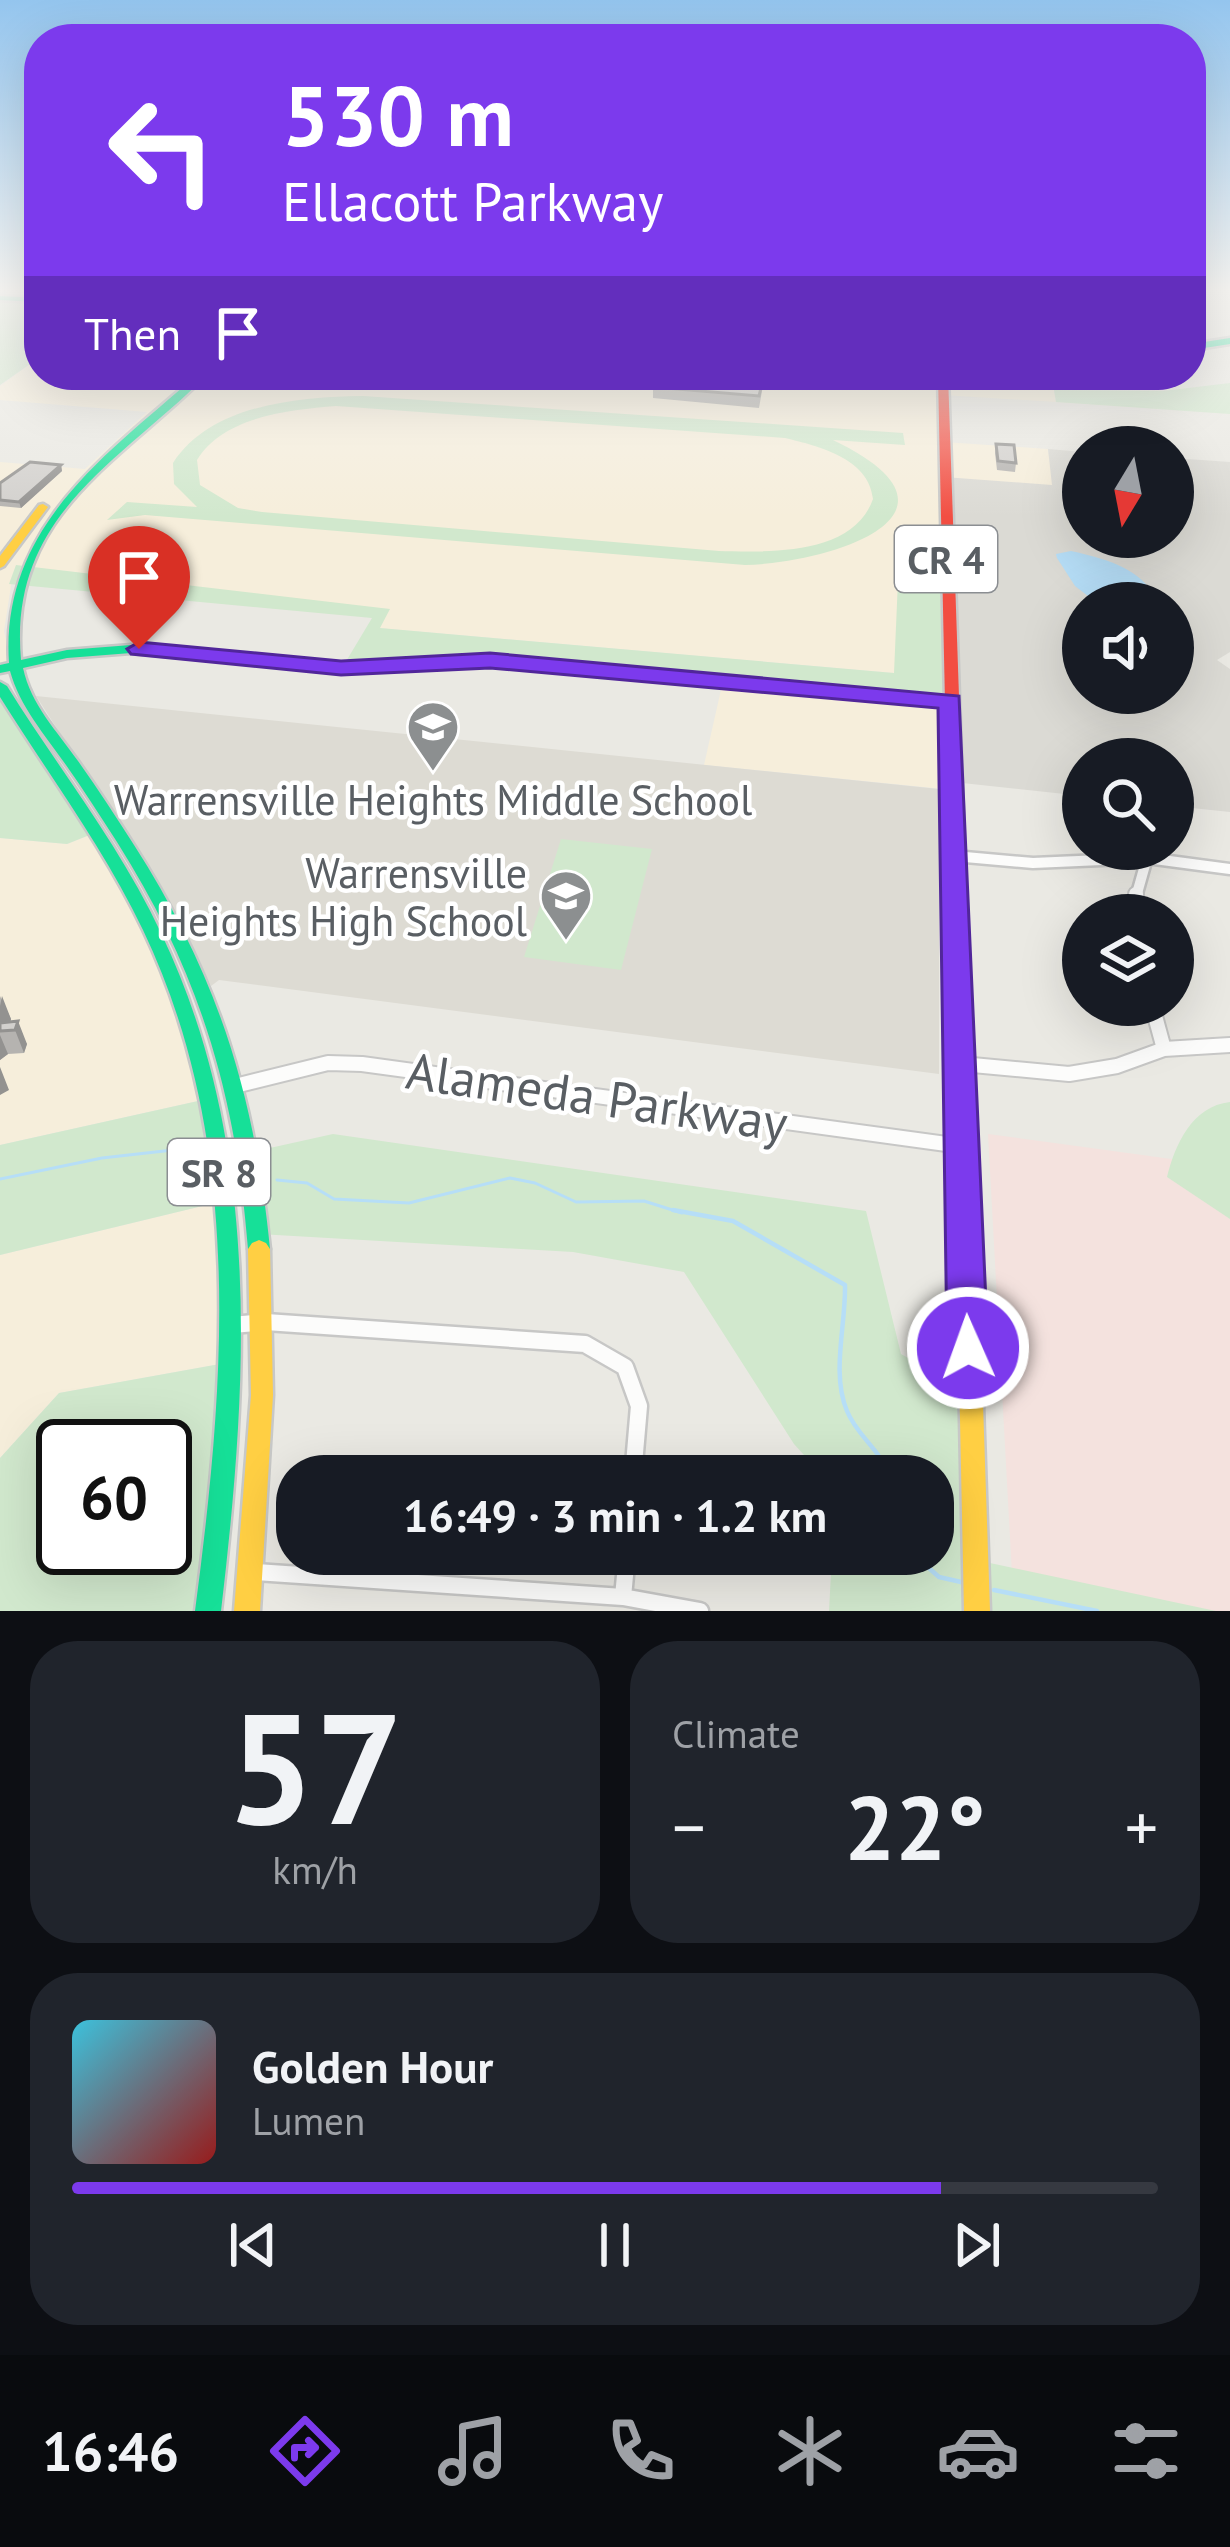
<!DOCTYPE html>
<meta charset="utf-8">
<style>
:root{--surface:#171b24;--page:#20242c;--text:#f1f3f6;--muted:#9ea1a6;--line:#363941;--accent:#7c3aed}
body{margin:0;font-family:"PT Sans",sans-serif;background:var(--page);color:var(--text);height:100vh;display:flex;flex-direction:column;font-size:45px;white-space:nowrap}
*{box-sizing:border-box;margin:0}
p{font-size:39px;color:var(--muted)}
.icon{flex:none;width:66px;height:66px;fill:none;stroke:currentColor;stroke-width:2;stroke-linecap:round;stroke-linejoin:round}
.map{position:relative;height:1611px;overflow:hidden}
.details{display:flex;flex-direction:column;gap:30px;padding:30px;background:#0d0f14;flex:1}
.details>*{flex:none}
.hud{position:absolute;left:24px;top:24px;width:1182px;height:366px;border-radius:48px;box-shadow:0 12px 48px #0002;background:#7c3aed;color:#fff;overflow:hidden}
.needle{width:78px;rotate:190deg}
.tools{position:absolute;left:1062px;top:426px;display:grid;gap:24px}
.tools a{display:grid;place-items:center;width:132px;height:132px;border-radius:50%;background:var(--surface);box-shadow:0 12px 48px #0002;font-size:60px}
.speed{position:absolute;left:36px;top:1419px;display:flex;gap:24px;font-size:60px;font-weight:700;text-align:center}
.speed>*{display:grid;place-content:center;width:156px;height:156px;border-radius:50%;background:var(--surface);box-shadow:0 12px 48px #0002;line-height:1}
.speed .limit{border:6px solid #111;border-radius:18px;background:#fff;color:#111}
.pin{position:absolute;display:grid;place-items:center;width:102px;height:102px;color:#fff;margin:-123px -51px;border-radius:50% 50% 50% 0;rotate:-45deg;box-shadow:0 0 12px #0007}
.pin .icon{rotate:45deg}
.me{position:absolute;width:132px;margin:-66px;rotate:358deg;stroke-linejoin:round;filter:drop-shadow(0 0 9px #0008)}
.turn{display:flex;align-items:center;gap:42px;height:252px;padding:0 60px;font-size:54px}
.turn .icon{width:156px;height:156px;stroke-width:2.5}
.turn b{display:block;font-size:84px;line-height:102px}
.then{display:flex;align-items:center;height:114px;padding:0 60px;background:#0003;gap:24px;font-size:45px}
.big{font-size:90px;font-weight:700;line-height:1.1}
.details .card{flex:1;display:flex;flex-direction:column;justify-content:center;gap:18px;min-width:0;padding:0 42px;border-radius:48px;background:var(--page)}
.details .dial{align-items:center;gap:0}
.dial b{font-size:156px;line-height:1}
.song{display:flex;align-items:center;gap:36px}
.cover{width:144px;height:144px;border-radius:18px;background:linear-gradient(135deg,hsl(190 70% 55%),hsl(0 70% 35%))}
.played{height:12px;border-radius:6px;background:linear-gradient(90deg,var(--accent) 80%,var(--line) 80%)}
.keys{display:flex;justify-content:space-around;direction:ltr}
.heat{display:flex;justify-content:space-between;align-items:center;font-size:66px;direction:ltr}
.details .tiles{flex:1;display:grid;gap:30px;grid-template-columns:1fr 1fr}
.card:last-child{grid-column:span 2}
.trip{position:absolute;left:276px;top:1455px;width:678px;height:120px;border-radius:48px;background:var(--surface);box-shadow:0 12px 48px #0002;font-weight:700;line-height:120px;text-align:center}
.tab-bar{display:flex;height:192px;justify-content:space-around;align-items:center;background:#090b0e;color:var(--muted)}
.tab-bar .icon{width:84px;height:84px}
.tab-bar .current{color:var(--accent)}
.tab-bar b{font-size:54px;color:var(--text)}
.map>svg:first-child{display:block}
.commercial{fill:#f6eedb}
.industrial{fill:#dbdad4;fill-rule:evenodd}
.education{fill:#dddbd3}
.medical{fill:#f4e2de}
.green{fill:#d1e8cd;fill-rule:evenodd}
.water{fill:#b6def7}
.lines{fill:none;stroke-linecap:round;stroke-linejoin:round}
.stream-far1{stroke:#b6def7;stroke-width:3}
.stream{stroke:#b6def7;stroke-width:4.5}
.street-far2-casing{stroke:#c7c7c6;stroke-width:15}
.street-far1-casing{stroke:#c7c7c6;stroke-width:18}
.street-casing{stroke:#c7c7c6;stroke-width:21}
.fast-casing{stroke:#c7c8c7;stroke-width:5}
.slow-casing{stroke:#c7c8c7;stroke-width:5}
.jam-casing{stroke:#c7c8c7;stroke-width:5}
.street-far2{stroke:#fcfcfb;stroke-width:10}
.street-far1{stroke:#fcfcfb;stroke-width:14}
.street{stroke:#fcfcfb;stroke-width:16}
.fast{fill:#16e098;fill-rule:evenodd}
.slow{fill:#ffcf43;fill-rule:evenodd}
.jam{fill:#f24e42;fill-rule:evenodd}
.wall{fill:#b5b3b0}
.shaded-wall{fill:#939290}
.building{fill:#d2d0cd;stroke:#939290;stroke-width:3}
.route{fill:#7c3aed;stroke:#51269a;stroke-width:3}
.labels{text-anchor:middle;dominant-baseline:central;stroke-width:9;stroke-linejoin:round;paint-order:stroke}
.shield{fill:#fff;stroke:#8b8e92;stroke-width:3}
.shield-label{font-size:39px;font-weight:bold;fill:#595e63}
.poi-label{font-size:42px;fill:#595e63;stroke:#fff}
.near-street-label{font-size:51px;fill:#595e63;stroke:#fff}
</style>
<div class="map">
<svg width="1230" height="1611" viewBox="0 0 1230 1611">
<rect width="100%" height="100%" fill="#eae9e3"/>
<path class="commercial" d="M30,364L39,365V375H1051L1056,402L943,395L944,442L1048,449L1053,485L950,678L378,628L388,609L13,573L4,631L12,667L0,669V462L85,469L147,412L0,400V386Z
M723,681L951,701L953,790L704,765Z
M92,834L137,905L207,1099L0,1145V838L67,844Z
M223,1201L231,1362L59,1393L0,1458V1255Z"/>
<path class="industrial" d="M1048,449L1083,452V537H1173V458L1230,462V652L1217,660L1230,669V812L1173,806V759H1083V796L953,782L944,477L1052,485ZM1083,603H1173V693H1083Z"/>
<path class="education" d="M36,696L939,789V1074L219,980L211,986L182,923Z"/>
<path class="medical" d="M988,1134L1230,1167V1611H1014Z"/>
<path class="green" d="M0,298L39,300V323L24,334L39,336V365L30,364L0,385Z
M1230,383V414L1056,402L1054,390L1163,391Z
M363,396L903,433L905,445L833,440C987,514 830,563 745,565L145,515L107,520L127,502L197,507L174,484L173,463C211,404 299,397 363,396ZM336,406L785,438C818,446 869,458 873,499C853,556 768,552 719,551L262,512L238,508L200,485L197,460C224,416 289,410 336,406Z
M16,565L390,609L380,628L894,673L898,580L947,584L951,701L491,661L342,668L372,618L9,584Z
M0,686L92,834L67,844L0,838Z
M561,839L652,849L621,970L524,957Z
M207,1099L223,1201L0,1255V1145Z
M1230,1102V1219L1167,1177C1175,1145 1192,1106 1230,1102Z
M333,1134L866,1211L901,1354L969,1392L976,1560L1216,1611H829L832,1554H933V1476H823L794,1444L684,1272L573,1252L259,1234L247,1153Z
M231,1362L208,1611H0V1458L59,1393ZM63,1446H165V1548H63Z"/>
<path class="water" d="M1071,551C1102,558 1135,566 1153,593L1151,603H1097L1075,586L1057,558L1056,554Z"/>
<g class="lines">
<path class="stream-far1" d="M0,295L5,292
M0,1179L102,1158L182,1149
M277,1180L307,1183L334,1199L409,1203L510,1178L535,1183L576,1202L644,1201L682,1213"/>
<path class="stream" d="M673,1210L733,1221L845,1285C846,1325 831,1373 847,1411C857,1436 881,1450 889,1476
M913,1554L939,1577L961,1582
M994,1590L1097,1611"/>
<g class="street-far2-casing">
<path id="street-far2" d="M954,856L1033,863L1147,858L1230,869
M1136,897L1147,858"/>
</g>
<g class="street-far1-casing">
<path id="street-far1" d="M1136,894L1137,915
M1152,1005L1164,1049
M962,1064L1069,1074L1117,1066L1164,1049L1230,1045
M235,1086L328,1063L362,1064L961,1146"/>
</g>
<g class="street-casing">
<path id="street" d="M232,1325L266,1322L585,1344L625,1367L639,1406L633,1476
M256,1572L623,1597L700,1611
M623,1597L627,1554"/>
</g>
<g class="fast-casing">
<path id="fast" d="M0,296L39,298V302L0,300Z
M1230,338V344L1191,350V344Z
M197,375H207C119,463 8,515 21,660L67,650L131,645L342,664L491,657L951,697L958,701L951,705L491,665L342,672L131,653L67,658L23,668C31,705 57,731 78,761C98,789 116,817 134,845C218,976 255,1096 270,1249L266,1255L259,1258L252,1255L248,1249C236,1095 200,973 117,842C100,816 84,790 66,765C45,735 20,707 10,671L0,673V665L9,663C0,527 107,454 197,375Z
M0,682L7,686C58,768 120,845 161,933C263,1146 248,1383 221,1611H195C225,1384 245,1143 143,930C104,848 48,774 0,697Z"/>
</g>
<g class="slow-casing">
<path id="slow" d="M43,504L48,507L4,566L0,568V556L39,505Z
M956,838L964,843L990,1611H964L948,843Z
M259,1240L266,1243L270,1249L273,1395L260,1611H234L251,1395L248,1249L252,1243Z"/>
</g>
<g class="jam-casing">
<path id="jam" d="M938,375H948L964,843L956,848L948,843Z"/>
</g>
<use href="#street-far2" class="street-far2"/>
<use href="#street-far1" class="street-far1"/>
<use href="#street" class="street"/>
<use href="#fast" class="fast"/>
<use href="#slow" class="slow"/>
<use href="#jam" class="jam"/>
</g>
<path class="wall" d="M764,380L759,408L653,398V387Z
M996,444L1016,463L1015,472L997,470L995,453Z
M61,465L62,471L21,508L0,506V483Z
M0,996L11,1019L10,1022L27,1044L24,1053L8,1054L0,1060Z"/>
<path class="shaded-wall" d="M61,465L62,471L21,508L19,502Z
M2,996L11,1019L8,1031H0V1006Z
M18,1021L27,1044L24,1053L15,1030Z
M0,1035L8,1054L0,1060Z
M0,1067L9,1090L0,1095Z"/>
<path class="building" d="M657,375H764L759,396L653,387Z
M996,444L1014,445L1016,463L998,461Z
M30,462L61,465L19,502L0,500V483Z
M18,1021L15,1030L0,1031V1023Z"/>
<linearGradient id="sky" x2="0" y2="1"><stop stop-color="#94c5ee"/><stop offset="0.56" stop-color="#f6f5f2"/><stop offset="1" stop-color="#f6f5f2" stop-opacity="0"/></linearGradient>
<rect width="1230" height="517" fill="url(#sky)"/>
<path class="route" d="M139,642L341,661L490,653L959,696L988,1348L982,1362L968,1367L953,1362L947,1348L938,708L490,668L341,675L131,654L127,649Z"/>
<defs>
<g id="school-pin" transform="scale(2.7)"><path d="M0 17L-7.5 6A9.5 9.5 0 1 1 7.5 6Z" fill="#8c8f90" stroke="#fff"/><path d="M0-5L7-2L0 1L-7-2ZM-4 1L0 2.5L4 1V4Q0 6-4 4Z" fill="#fff"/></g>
</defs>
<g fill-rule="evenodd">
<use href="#school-pin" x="433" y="727"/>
<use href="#school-pin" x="566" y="896"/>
</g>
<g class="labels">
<g class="shield">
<rect x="895" y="526" width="102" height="66" rx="9"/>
<rect x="168" y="1139" width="102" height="66" rx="9"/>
</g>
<g class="shield-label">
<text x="946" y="559">CR 4</text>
<text x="219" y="1172">SR 8</text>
</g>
<g class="poi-label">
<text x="433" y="799">Warrensville Heights Middle School</text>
<text x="527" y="872" text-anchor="end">Warrensville<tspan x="527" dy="48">Heights High School</tspan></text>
</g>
<g class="near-street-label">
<text transform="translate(597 1096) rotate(8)">Alameda Parkway</text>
</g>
</g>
</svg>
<div class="tools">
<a><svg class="needle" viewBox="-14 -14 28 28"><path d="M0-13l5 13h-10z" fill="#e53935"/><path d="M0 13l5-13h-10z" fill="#9ea1a6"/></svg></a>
<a><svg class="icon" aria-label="sound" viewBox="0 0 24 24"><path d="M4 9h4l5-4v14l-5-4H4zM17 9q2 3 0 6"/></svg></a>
<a><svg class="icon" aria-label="search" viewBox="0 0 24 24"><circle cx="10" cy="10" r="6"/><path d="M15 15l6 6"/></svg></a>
<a><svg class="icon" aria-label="layers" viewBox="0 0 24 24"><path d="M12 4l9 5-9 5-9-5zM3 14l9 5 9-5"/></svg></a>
</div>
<div class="speed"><div class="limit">60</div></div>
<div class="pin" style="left:139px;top:649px;background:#d93025"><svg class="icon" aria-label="arrive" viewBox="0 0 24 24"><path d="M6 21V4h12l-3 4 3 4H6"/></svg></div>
<svg class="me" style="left:968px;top:1348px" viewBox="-20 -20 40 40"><circle r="17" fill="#7c3aed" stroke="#fff" stroke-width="3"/><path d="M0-11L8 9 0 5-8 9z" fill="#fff"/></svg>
<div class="trip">16:49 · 3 min · 1.2 km</div>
<div class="hud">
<div class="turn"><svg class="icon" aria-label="left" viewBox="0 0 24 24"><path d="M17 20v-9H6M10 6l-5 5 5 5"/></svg><div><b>530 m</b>Ellacott Parkway</div></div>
<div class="then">Then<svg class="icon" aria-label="arrive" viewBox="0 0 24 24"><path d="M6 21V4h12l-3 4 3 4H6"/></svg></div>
</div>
</div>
<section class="details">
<div class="tiles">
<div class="card dial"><b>57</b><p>km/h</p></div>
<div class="card"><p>Climate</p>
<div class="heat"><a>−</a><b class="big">22°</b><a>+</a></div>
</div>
<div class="card">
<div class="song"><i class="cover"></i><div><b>Golden Hour</b><p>Lumen</p></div></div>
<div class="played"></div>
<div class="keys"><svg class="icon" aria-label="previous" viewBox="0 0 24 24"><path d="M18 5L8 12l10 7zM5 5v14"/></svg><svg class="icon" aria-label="pause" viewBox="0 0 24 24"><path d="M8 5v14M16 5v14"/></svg><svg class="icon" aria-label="next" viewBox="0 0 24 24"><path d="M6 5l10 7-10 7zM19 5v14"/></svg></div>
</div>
</div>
</section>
<nav class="tab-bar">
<b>16:46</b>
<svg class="icon current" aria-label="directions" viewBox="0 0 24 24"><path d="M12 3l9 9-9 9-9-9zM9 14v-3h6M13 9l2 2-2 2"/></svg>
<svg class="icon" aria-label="music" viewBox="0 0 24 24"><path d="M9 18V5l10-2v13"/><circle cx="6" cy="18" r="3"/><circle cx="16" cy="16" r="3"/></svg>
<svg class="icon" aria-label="phone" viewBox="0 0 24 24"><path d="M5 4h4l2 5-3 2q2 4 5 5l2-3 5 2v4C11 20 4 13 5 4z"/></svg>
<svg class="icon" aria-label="climate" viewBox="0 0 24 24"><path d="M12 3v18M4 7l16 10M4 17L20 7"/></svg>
<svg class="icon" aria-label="car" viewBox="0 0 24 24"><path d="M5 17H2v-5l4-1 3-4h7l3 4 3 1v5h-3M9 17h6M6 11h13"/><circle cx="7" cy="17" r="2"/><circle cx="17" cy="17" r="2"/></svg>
<svg class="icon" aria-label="filters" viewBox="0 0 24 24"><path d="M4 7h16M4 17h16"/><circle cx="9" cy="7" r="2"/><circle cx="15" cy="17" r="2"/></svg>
</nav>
